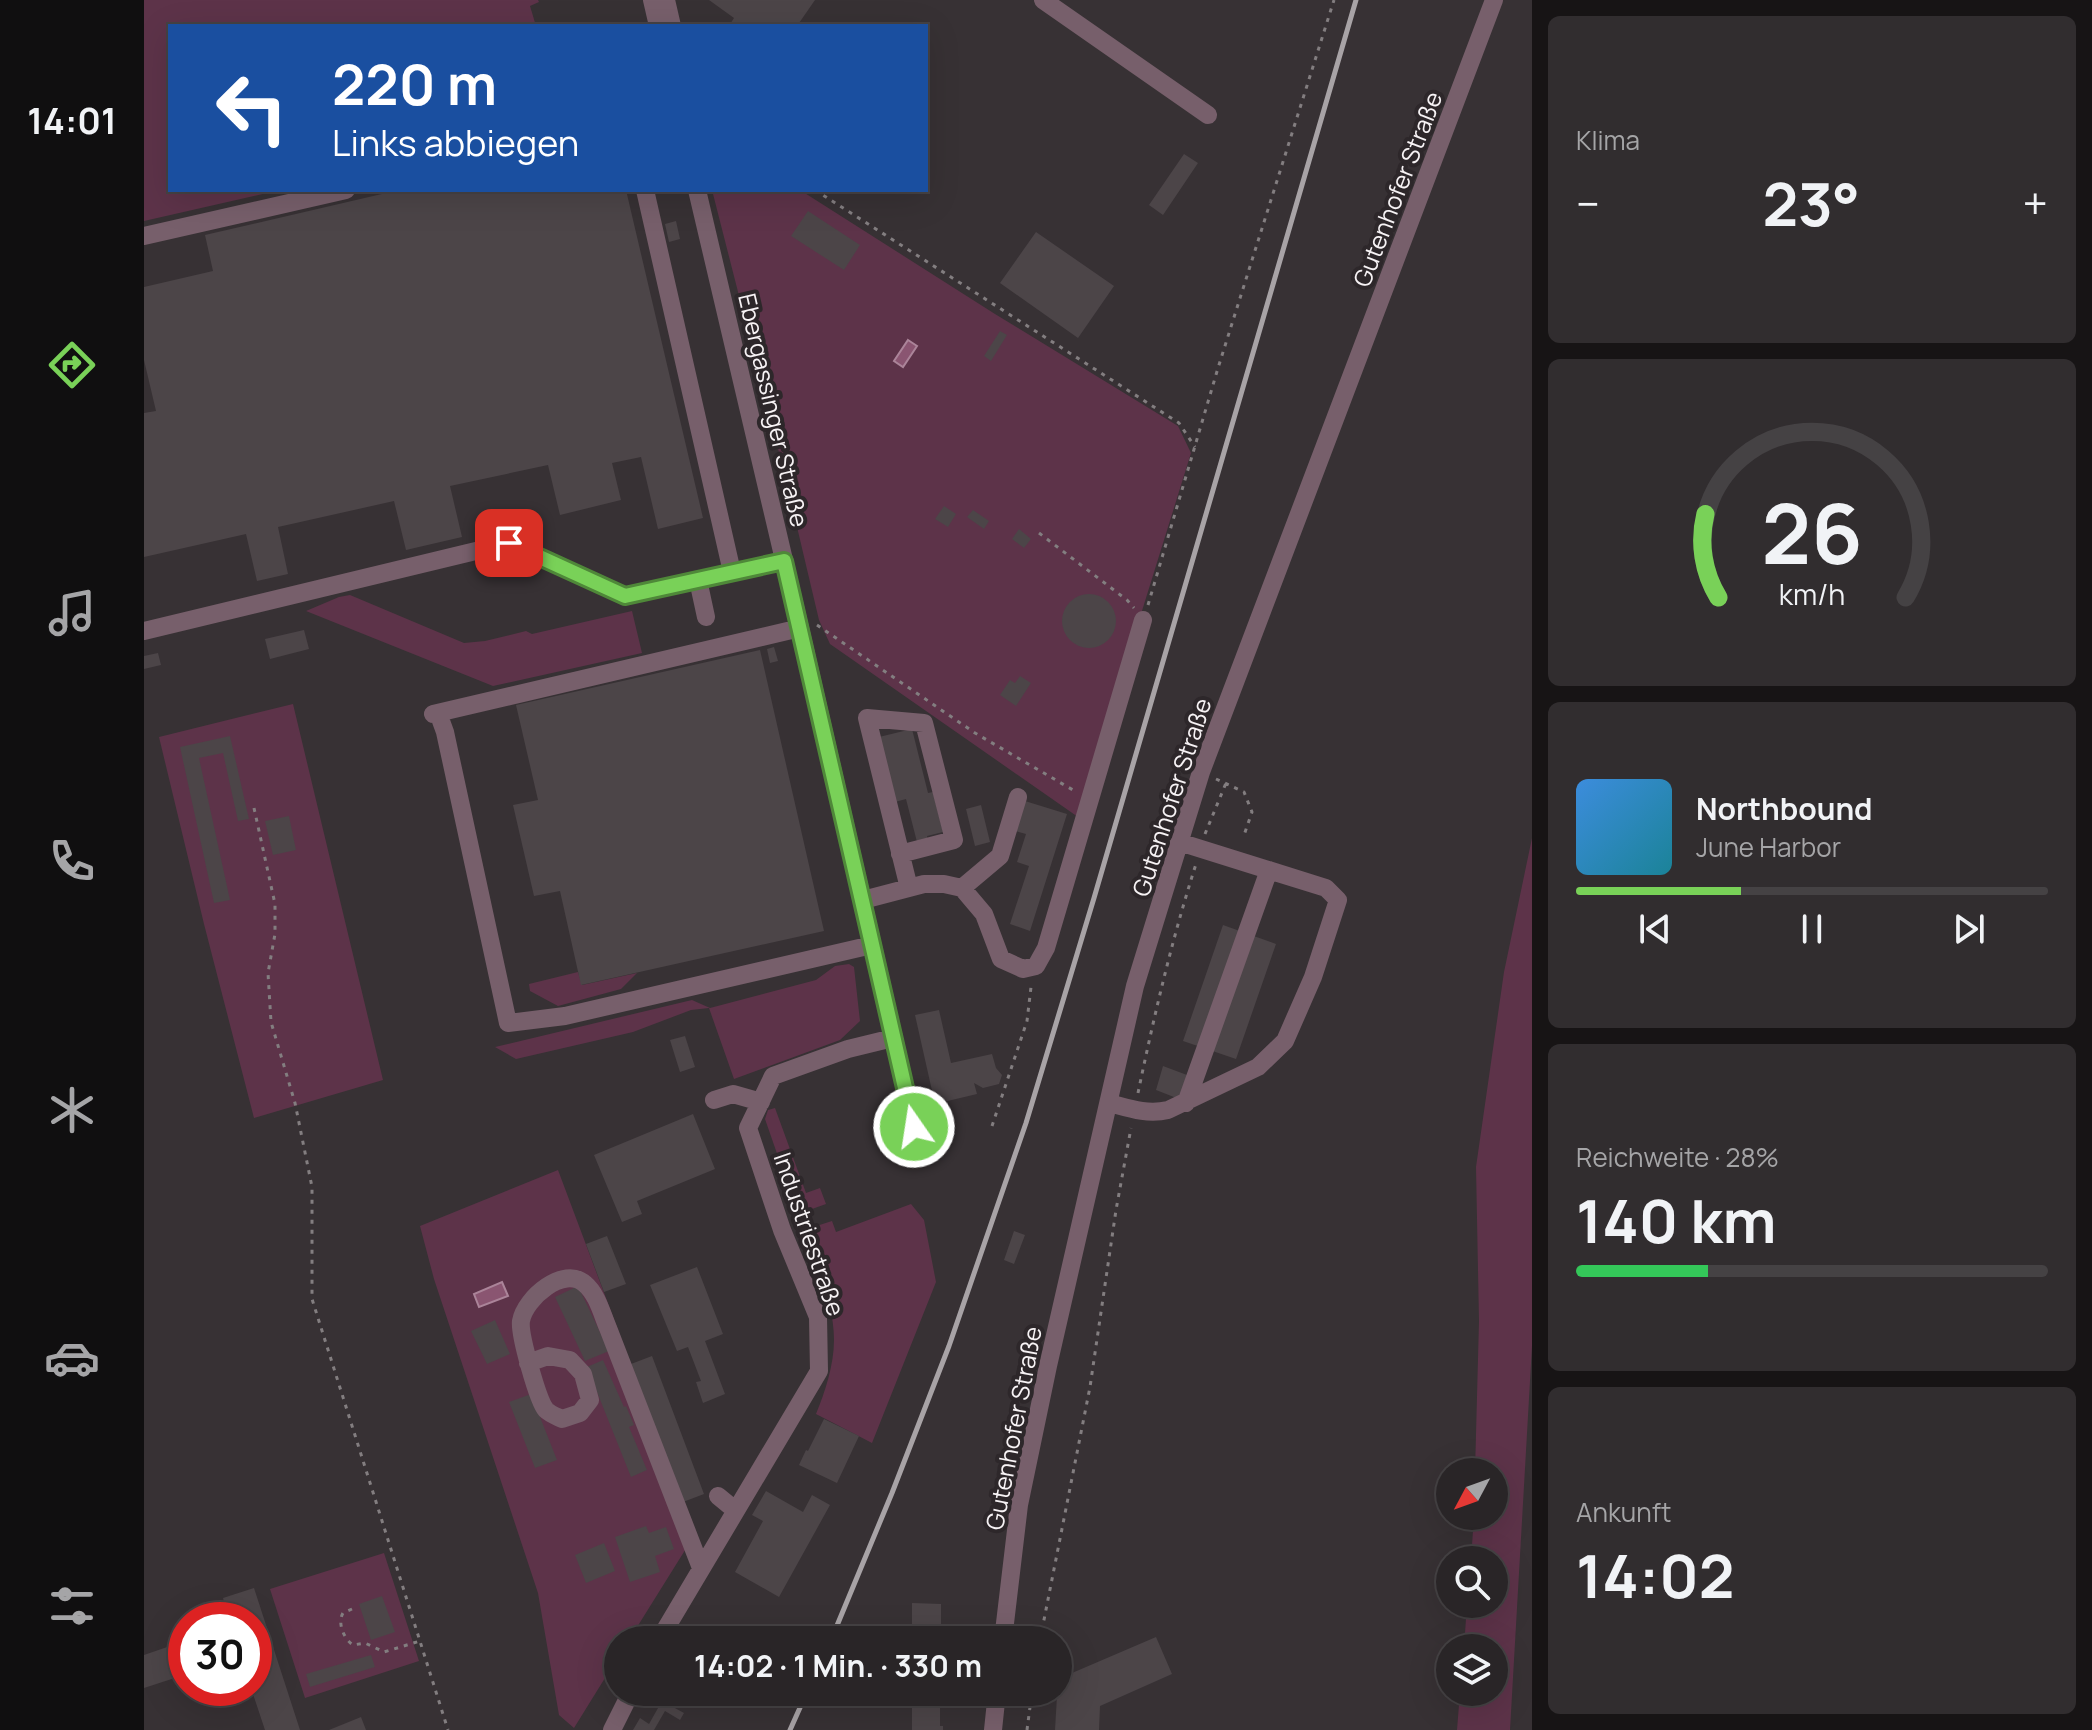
<!DOCTYPE html>
<html lang="de">
<meta charset="utf-8">
<style>
:root{--surface:#292527;--page:#312d2f;--text:#f1f3f6;--muted:#a5a5a7;--line:#454244;--accent:#79d158}
body{margin:0;font-family:Manrope,sans-serif;background:var(--page);color:var(--text);height:100vh;display:flex;flex-direction:column;font-size:30px;white-space:nowrap}
*{box-sizing:border-box;margin:0}
p{font-size:26px;color:var(--muted)}
.icon{flex:none;width:44px;height:44px;fill:none;stroke:currentColor;stroke-width:2;stroke-linecap:round;stroke-linejoin:round}
.map{position:relative;flex:1;overflow:hidden}
.drawer{display:flex;flex-direction:column;gap:16px;padding:16px;background:#171415;width:560px}
.drawer>*{flex:none}
.banner{position:absolute;left:24px;top:24px;width:760px;height:168px;border-radius:0px;box-shadow:0 8px 32px #0002,0 0 0 2px var(--line);background:#1a4fa0;color:#fff;overflow:hidden}
.needle{width:52px;rotate:229deg}
.tools{position:absolute;left:1292px;top:1458px;display:grid;gap:16px}
.tools a{display:grid;place-items:center;width:72px;height:72px;border-radius:50%;background:var(--surface);box-shadow:0 8px 32px #0002,0 0 0 2px var(--line);font-size:40px}
.speed{position:absolute;left:24px;top:1602px;display:flex;gap:16px;font-size:40px;font-weight:700;text-align:center}
.speed>*{display:grid;place-content:center;width:104px;height:104px;border-radius:50%;background:var(--surface);box-shadow:0 8px 32px #0002,0 0 0 2px var(--line);line-height:1}
.speed .limit{border:12px solid #d22;background:#fff;color:#111}
.pin{position:absolute;display:grid;place-items:center;width:68px;height:68px;color:#fff;margin:-34px;border-radius:16px;box-shadow:0 4px 12px #0006}
.me{position:absolute;width:88px;margin:-44px;rotate:347deg;stroke-linejoin:round;filter:drop-shadow(0 0 6px #0008)}
.turn{display:flex;align-items:center;gap:28px;height:168px;padding:0 32px;font-size:36px}
.turn .icon{width:104px;height:104px;stroke-width:2.5}
.turn b{display:block;font-size:56px;line-height:68px}
.big{font-size:60px;font-weight:700;line-height:1.1}
.drawer .card{flex:1;display:flex;flex-direction:column;justify-content:center;gap:12px;min-width:0;padding:0 28px;border-radius:12px;background:var(--page)}
.drawer .dial{align-items:center;gap:0}
.dial svg{height:208px;overflow:visible;fill:none;stroke:var(--line);stroke-width:7;stroke-linecap:round;text-anchor:middle}
.dial text{fill:var(--text);stroke:none}
.song{display:flex;align-items:center;gap:24px}
.cover{width:96px;height:96px;border-radius:12px;background:linear-gradient(135deg,hsl(210 70% 55%),hsl(190 70% 35%))}
.played{height:8px;border-radius:4px;background:linear-gradient(90deg,var(--accent) 35%,var(--line) 35%)}
.keys{display:flex;justify-content:space-around;direction:ltr}
.heat{display:flex;justify-content:space-between;align-items:center;font-size:44px;direction:ltr}
.charge{height:12px;border-radius:6px;background:linear-gradient(90deg,#34c759 28%,var(--line) 0)}
.trip{position:absolute;left:460px;top:1626px;width:468px;height:80px;border-radius:40px;background:var(--surface);box-shadow:0 8px 32px #0002,0 0 0 2px var(--line);font-weight:700;line-height:80px;text-align:center}
main{display:flex;flex:1;min-height:0}
.tabs{display:flex;flex-direction:column;width:144px;justify-content:space-around;align-items:center;background:#100f10;color:var(--muted)}
.tabs .icon{width:56px;height:56px}
.tabs .active{color:var(--accent)}
.tabs b{font-size:36px;color:var(--text)}
.map>svg:first-child{display:block}
.green{fill:#5d3349}
.water{fill:#8a5571;stroke:#ab8499;stroke-width:2}
.building{fill:#4c4548}
.lines{fill:none;stroke-linecap:round;stroke-linejoin:round}
.path{stroke:#837e80;stroke-width:3;stroke-dasharray:4 6;stroke-linecap:butt}
.minor{stroke:#775f6b;stroke-width:18}
.rail{stroke:#a8a3a6;stroke-width:5}
.route-casing{stroke:#4f8839;stroke-width:20}
.route{stroke:#79d158;stroke-width:14}
.labels{text-anchor:middle;dominant-baseline:central;stroke-width:8;stroke-linejoin:round;paint-order:stroke}
.street-label{font-size:24px;fill:#f7f3f5;stroke:#2d272a}
</style>
<main>
<nav class="tabs">
<b>14:01</b>
<svg class="icon active" aria-label="directions" viewBox="0 0 24 24"><path d="M12 3l9 9-9 9-9-9zM9 14v-3h6M13 9l2 2-2 2"/></svg>
<svg class="icon" aria-label="music" viewBox="0 0 24 24"><path d="M9 18V5l10-2v13"/><circle cx="6" cy="18" r="3"/><circle cx="16" cy="16" r="3"/></svg>
<svg class="icon" aria-label="phone" viewBox="0 0 24 24"><path d="M5 4h4l2 5-3 2q2 4 5 5l2-3 5 2v4C11 20 4 13 5 4z"/></svg>
<svg class="icon" aria-label="climate" viewBox="0 0 24 24"><path d="M12 3v18M4 7l16 10M4 17L20 7"/></svg>
<svg class="icon" aria-label="car" viewBox="0 0 24 24"><path d="M5 17H2v-5l4-1 3-4h7l3 4 3 1v5h-3M9 17h6M6 11h13"/><circle cx="7" cy="17" r="2"/><circle cx="17" cy="17" r="2"/></svg>
<svg class="icon" aria-label="filters" viewBox="0 0 24 24"><path d="M4 7h16M4 17h16"/><circle cx="9" cy="7" r="2"/><circle cx="15" cy="17" r="2"/></svg>
</nav>
<div class="map">
<svg width="1388" height="1730" viewBox="0 0 1388 1730">
<rect width="100%" height="100%" fill="#373134"/>
<path class="green" d="M0,0H394L395,2L386,6L392,26H26V190H136L0,221Z
M568,190H656L851,314L1034,426L1047,453L934,817L686,644L675,620L640,472Z
M206,595L320,643L341,641L382,631L388,634L488,611L498,653L349,686L162,611L195,597Z
M149,704L239,1080L110,1118L60,924L15,737Z
M1388,838V1346L1366,1730H1313L1316,1692H1350V1648H1320L1323,1604H1350V1560H1327L1330,1516H1350V1472H1331L1335,1321L1332,1167L1360,972Z
M705,964L710,967L716,1021L696,1040L590,1079L565,1008L547,1010L489,1032L372,1059L351,1047L548,1000L566,1008L672,980L691,966Z
M434,972L438,985L493,973L477,989L414,1006L386,991L385,984Z
M631,1108L662,1193L676,1188L682,1204L654,1214L621,1119L624,1110Z
M414,1170L552,1538L543,1547L485,1640H474V1657L430,1728L415,1715L394,1593L290,1279L276,1226Z
M767,1204L780,1220L792,1282L728,1443L672,1414C681,1392 690,1365 690,1340C690,1302 672,1265 660,1230L688,1221L692,1232Z
M240,1553L275,1661L161,1698L126,1589Z"/>
<path class="water" d="M764,340L773,346L759,367L750,361Z
M358,1282L364,1296L335,1307L330,1294Z"/>
<path class="building" d="M565,0H671L653,26H585L590,18Z
M1040,154L1054,163L1019,215L1005,205Z
M255,190H482L559,518L514,529L497,457L468,463L477,500L416,515L404,465L306,486L318,537L262,550L250,501L134,527L144,574L113,581L102,534L0,557V413L12,411L0,360V287L69,271L61,235Z
M664,211L716,245L700,270L647,236Z
M532,221L536,239L525,242L521,224Z
M892,232L970,286L934,338L856,283Z
M856,331L863,335L847,361L840,356Z
M800,506L812,514L804,527L791,519Z
M829,510L845,521L840,529L823,517Z
M875,529L887,539L880,548L868,539Z
M918 621a27 27 0 1 1 54 0a27 27 0 1 1-54 0Z
M160,630L165,649L126,659L121,639Z
M630,647L634,661L626,663L623,649Z
M616,650L680,931L437,985L416,891L390,896L369,805L394,800L372,705Z
M14,653L17,665L0,669V656Z
M876,676L887,683L872,706L856,695L866,680L871,683Z
M768,729L784,793L789,792L799,832L783,836L785,844L773,842L762,799L751,802L735,737Z
M86,736L105,819L94,821L79,753L55,758L86,900L70,903L36,747Z
M881,801L923,814L886,931L866,924L885,866L873,862L882,834L871,831Z
M837,805L846,842L831,846L822,809Z
M145,816L152,850L129,855L121,821Z
M1079,925L1132,944L1092,1059L1039,1041Z
M795,1010L807,1063L848,1054L852,1068L858,1075L855,1084L839,1088L830,1083L833,1094L791,1104L771,1015Z
M541,1036L551,1067L536,1072L526,1040Z
M1019,1066L1043,1075L1035,1099L1012,1090Z
M549,1114L571,1169L493,1201L498,1214L478,1222L450,1155Z
M870,1231L881,1235L870,1264L860,1260Z
M463,1236L482,1284L460,1292L442,1244Z
M553,1267L579,1334L561,1341L581,1394L559,1403L552,1382L557,1381L544,1347L533,1351L506,1285Z
M434,1286L465,1351L441,1361L411,1297Z
M351,1320L366,1354L343,1364L327,1331Z
M508,1356L560,1494L539,1502L487,1364Z
M459,1360L480,1407L482,1406L490,1425L485,1427L503,1470L487,1477L443,1367Z
M387,1394L413,1460L391,1468L365,1402Z
M680,1419L715,1436L693,1483L655,1465L662,1450L664,1451Z
M622,1491L659,1512L668,1495L686,1505L635,1597L591,1572L619,1521L608,1515Z
M502,1526L505,1533L522,1527L530,1549L511,1556L516,1572L486,1582L471,1537Z
M460,1543L471,1571L442,1583L431,1555Z
M110,1588L156,1730H121L107,1688H110V1620H85L79,1598Z
M238,1596L251,1632L227,1640L215,1604Z
M768,1603L797,1604V1637H800V1640H768Z
M1012,1637L1028,1674L956,1706L955,1730H911L914,1679Z
M29,1645L40,1675L0,1688V1655Z
M227,1655L231,1667L166,1687L162,1674Z
M768,1692H796V1726H799V1730H768Z
M518,1701L540,1713L536,1720L521,1711L510,1730H489L496,1718L505,1724Z
M217,1717L222,1730H185Z"/>
<g class="lines">
<path class="path" d="M671,190L1035,423L1051,447
M895,533L983,600L990,608
M1004,605L1074,368L1190,0
M673,625L831,733L929,790
M1072,779L1100,792L1108,812L1099,838
M110,808L131,904V934L124,973L127,1022L151,1103L168,1187V1299L304,1730
M1061,834L1082,783
M994,1093C1010,1016 1028,939 1052,864
M848,1126L883,1021L887,987L885,984
M208,1609L199,1613C193,1623 200,1639 209,1645L221,1643L240,1652L276,1641
M896,1640L946,1387L972,1210L987,1128
M883,1730L888,1692"/>
<path class="minor" d="M508,0L514,26
M522,0L528,26
M899,0L1064,115
M501,190L588,572
M553,190L656,628L777,1156
M0,236L202,190
M554,580L562,617
M0,631L365,543L481,596L640,561
M289,714L656,628
M297,721L301,732L364,1023L421,1016L728,945
M756,854L810,840L780,723L723,718L765,888
M818,888L856,856L874,797
M719,900L780,884H800L818,888L840,914L857,959L879,969L892,966L902,948L999,620
M570,1100L589,1094L617,1102
M965,1103C984,1108 1003,1115 1024,1110L1114,1067L1141,1041L1169,977L1194,900L1182,888L1035,842
M1042,1103L1125,870
M384,1363L404,1356L426,1360L439,1374L446,1400L436,1413L418,1419C414,1417 406,1414 402,1410C394,1401 375,1334 377,1321C381,1298 420,1265 441,1284C453,1294 458,1314 464,1328L557,1568
M574,1496L591,1510
M515,1640L675,1371L674,1317L638,1230L604,1128L629,1076L704,1049L749,1038
M859,1640L875,1505L904,1366L991,986L1057,772L1350,0
M468,1730L487,1692
M849,1730L853,1692"/>
<path class="rail" d="M687,1640L748,1493L805,1346L882,1123L950,898L1212,0
M646,1730L663,1692"/>
</g>
<g class="lines">
<g class="route-casing">
<path id="route" d="M365,543L481,596L640,561L770,1127"/>
</g>
<use href="#route" class="route"/>
</g>
<g class="labels">
<g class="street-label">
<text transform="translate(1253 189) rotate(-69)">Gutenhofer Straße</text>
<text transform="translate(630 410) rotate(77)">Ebergassinger Straße</text>
<text transform="translate(1027 797) rotate(-72)">Gutenhofer Straße</text>
<text transform="translate(666 1234) rotate(71)">Industriestraße</text>
<text transform="translate(869 1428) rotate(-79)">Gutenhofer Straße</text>
</g>
</g>
</svg>
<div class="tools">
<a><svg class="needle" viewBox="-14 -14 28 28"><path d="M0-13l5 13h-10z" fill="#e53935"/><path d="M0 13l5-13h-10z" fill="#a5a5a7"/></svg></a>
<a><svg class="icon" aria-label="search" viewBox="0 0 24 24"><circle cx="10" cy="10" r="6"/><path d="M15 15l6 6"/></svg></a>
<a><svg class="icon" aria-label="layers" viewBox="0 0 24 24"><path d="M12 4l9 5-9 5-9-5zM3 14l9 5 9-5"/></svg></a>
</div>
<div class="speed"><div class="limit">30</div></div>
<div class="pin" style="left:365px;top:543px;background:#d93025"><svg class="icon" aria-label="arrive" viewBox="0 0 24 24"><path d="M6 21V4h12l-3 4 3 4H6"/></svg></div>
<svg class="me" style="left:770px;top:1127px" viewBox="-20 -20 40 40"><circle r="17" fill="#79d158" stroke="#fff" stroke-width="3"/><path d="M0-11L8 9 0 5-8 9z" fill="#fff"/></svg>
<div class="trip">14:02 · 1 Min. · 330 m</div>
<div class="banner">
<div class="turn"><svg class="icon" aria-label="left" viewBox="0 0 24 24"><path d="M17 20v-9H6M10 6l-5 5 5 5"/></svg><div><b>220 m</b>Links abbiegen</div></div>
</div>
</div>
<section class="drawer">
<div class="card"><p>Klima</p>
<div class="heat"><a>−</a><b class="big">23°</b><a>+</a></div>
</div>
<div class="card dial"><svg viewBox="0 0 100 80">
<path d="M14 69A42 42 0 1 1 86 69"/>
<path d="M14 69A42 42 0 0 1 9 37" stroke="#79d158"/>
<text x="50" y="56" font-size="32" font-weight="700">26</text>
<text x="50" y="72" font-size="11">km/h</text>
</svg></div>
<div class="card">
<div class="song"><i class="cover"></i><div><b>Northbound</b><p>June Harbor</p></div></div>
<div class="played"></div>
<div class="keys"><svg class="icon" aria-label="previous" viewBox="0 0 24 24"><path d="M18 5L8 12l10 7zM5 5v14"/></svg><svg class="icon" aria-label="pause" viewBox="0 0 24 24"><path d="M8 5v14M16 5v14"/></svg><svg class="icon" aria-label="next" viewBox="0 0 24 24"><path d="M6 5l10 7-10 7zM19 5v14"/></svg></div>
</div>
<div class="card"><p>Reichweite · 28%</p><b class="big">140 km</b><div class="charge"></div></div>
<div class="card"><p>Ankunft</p><b class="big">14:02</b></div>
</section>
</main>
